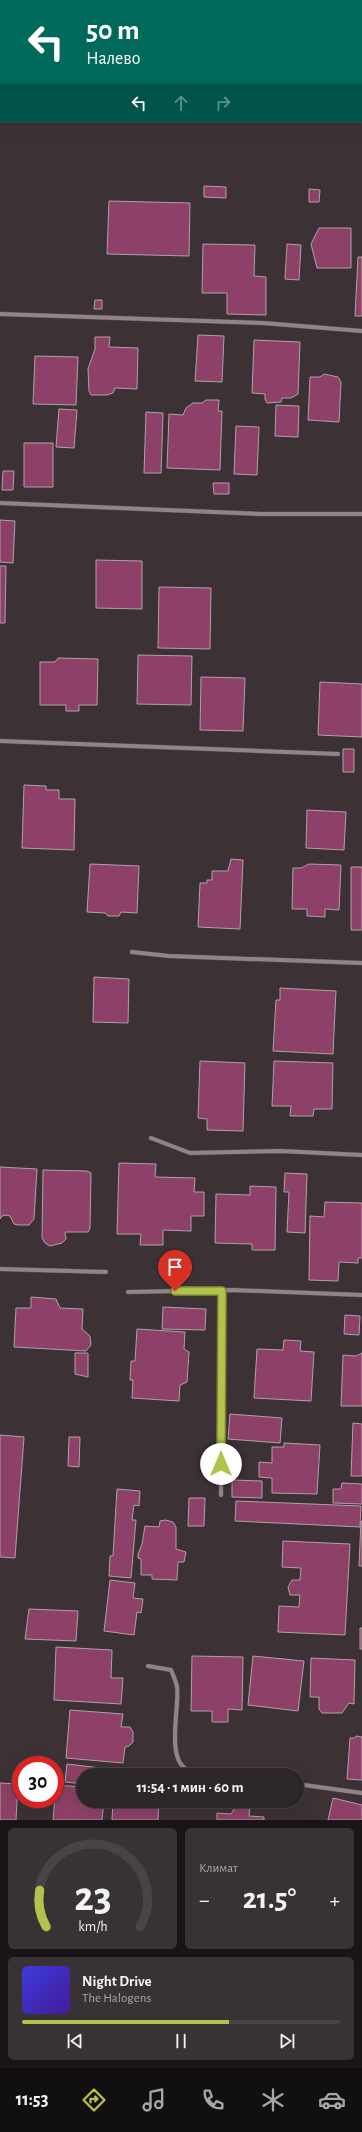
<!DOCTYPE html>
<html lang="ru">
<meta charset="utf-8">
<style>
:root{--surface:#2d2628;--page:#393234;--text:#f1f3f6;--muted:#a7a5a8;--line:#484345;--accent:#b3c24b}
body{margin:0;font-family:"Alegreya Sans",sans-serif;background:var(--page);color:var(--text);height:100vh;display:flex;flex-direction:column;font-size:15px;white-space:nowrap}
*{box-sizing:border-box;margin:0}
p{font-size:13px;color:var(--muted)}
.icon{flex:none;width:22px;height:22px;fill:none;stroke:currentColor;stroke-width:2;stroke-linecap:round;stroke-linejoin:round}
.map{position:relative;height:1820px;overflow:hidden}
.panel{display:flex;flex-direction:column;gap:8px;padding:8px;background:#191516;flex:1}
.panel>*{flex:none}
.top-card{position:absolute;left:0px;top:0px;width:362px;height:122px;box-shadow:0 4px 16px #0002,0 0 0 1px var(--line);background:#00695c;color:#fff;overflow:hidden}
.speed{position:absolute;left:12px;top:1756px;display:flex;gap:8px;font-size:20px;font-weight:700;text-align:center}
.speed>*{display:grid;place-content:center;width:52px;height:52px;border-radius:50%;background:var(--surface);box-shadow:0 4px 16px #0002,0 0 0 1px var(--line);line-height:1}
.speed .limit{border:6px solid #d22;background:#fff;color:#111}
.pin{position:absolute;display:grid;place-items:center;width:34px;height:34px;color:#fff;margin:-41px -17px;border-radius:50% 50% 50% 0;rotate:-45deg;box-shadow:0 0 4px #0007}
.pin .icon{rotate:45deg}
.me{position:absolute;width:44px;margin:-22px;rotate:0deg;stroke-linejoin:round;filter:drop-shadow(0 0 3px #0008)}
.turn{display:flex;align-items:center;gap:14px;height:84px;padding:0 20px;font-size:18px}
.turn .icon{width:52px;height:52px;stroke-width:2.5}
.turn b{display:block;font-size:28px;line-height:34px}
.lanes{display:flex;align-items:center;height:38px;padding:0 20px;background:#0003;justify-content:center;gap:20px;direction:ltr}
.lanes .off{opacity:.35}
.big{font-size:30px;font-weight:700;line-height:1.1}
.panel .widget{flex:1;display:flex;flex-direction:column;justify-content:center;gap:6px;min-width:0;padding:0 14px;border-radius:6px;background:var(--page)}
.panel .dial{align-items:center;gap:0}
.dial svg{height:104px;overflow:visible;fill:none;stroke:var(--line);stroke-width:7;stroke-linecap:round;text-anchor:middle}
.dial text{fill:var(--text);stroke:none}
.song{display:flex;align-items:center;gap:12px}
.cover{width:48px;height:48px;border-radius:6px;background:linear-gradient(135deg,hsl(240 70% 55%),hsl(260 70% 35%))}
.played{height:4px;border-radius:2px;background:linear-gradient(90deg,var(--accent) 65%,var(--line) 65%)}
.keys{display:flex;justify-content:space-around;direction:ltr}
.heat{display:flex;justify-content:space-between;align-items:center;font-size:22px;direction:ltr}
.panel .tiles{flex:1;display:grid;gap:8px;grid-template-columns:1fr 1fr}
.widget:last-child{grid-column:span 2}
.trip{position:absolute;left:76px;top:1768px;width:228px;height:40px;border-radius:20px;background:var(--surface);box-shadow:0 4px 16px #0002,0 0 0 1px var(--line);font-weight:700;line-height:40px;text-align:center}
.tab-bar{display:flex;height:64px;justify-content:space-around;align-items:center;background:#120f10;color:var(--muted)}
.tab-bar .icon{width:28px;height:28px}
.tab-bar .selected{color:var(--accent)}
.tab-bar b{font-size:18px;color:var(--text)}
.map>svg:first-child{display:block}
.building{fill:#8e4168;stroke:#aea1a6}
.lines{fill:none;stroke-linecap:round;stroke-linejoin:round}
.minor-casing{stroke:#574e52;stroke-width:5}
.minor{stroke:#918489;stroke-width:4}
.route-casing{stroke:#747e31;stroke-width:10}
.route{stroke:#b3c24b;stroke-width:7}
</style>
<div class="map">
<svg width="362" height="1820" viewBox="0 0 362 1820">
<rect width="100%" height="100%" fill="#3c3236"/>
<path class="building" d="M204,186L226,187V198L204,197Z
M309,189L320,190L319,202H309Z
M109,201L190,203L189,256L107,254Z
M319,228H351V268H317L311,244Z
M203,244L255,245L254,276L266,277V315L227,314V293H202Z
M287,244L301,245L299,280L285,279Z
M358,257H362V316H355Z
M95,300H102V309H94Z
M198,335L224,336L222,382L195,381Z
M95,337H110L109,347L138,348L137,389L115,388L113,393L107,395H91L89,391L88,369L95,349Z
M254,340L300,342L298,394L291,398H282L281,402L267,403L265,399V394L252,393Z
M35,356L78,357L76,405L33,404Z
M324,374L338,377L341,382L339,422L308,420L310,377H320Z
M206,400H219L218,411H222L220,470L167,468L169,414L183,415L186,408L193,403H202Z
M276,405L299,406L298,437L275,436Z
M59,409L77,410L74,448L56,447Z
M146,412L163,413L161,473H144Z
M236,426L259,427L257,475L234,474Z
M24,443H53V487H24Z
M3,471H14L13,490H2Z
M213,483H229V494H214Z
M0,520L15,521L13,563L0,562Z
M96,560L142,561V609L96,608Z
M0,566H6L5,623H0Z
M159,587L211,588L210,649L158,648Z
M138,655L192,656L191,705L137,704Z
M58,658L98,659L97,705H79V711H66V705H40V662H55Z
M201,677L245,678L243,731L200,730Z
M320,682L362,684V737L318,735Z
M343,749H354V772H343Z
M24,785L46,786V790H59V799H75L74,850L22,848Z
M307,810L346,812L344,850L306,848Z
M231,859L243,860L240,929L198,927L200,883H207V880H212V871H228Z
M90,864L139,866L137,913L121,912L119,916H108L105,913L87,912Z
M309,864L341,865L339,910L325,909V917L307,916V909H292L293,868H301Z
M351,867H362V930H351Z
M94,977L129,979L128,1023L93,1022Z
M280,988L336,991L333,1054L273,1051L276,1000H280Z
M200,1061L245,1063L243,1131L207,1130V1119L198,1118Z
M274,1061L333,1063L332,1109H314L313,1116H290L291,1106H272Z
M119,1163L156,1164L155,1177L195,1178L194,1192H204V1216H191V1231L163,1230V1245H140L141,1234H117Z
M0,1167L37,1169L34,1219L29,1225H18L14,1224L10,1216L6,1215L2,1216L0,1219Z
M43,1170L87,1171L91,1173L90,1228L88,1232H65L66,1239L62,1243L50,1246L45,1243L42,1238Z
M285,1173L307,1174L305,1233L287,1232L289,1192H284Z
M250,1186L276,1187L275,1250H252V1244L215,1243L216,1194L250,1195Z
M325,1202L362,1203V1258H358V1263L339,1262L338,1281L309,1280L310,1216L324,1217Z
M31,1297L56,1299L60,1308L83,1309L82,1329L90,1336L91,1345L86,1351L14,1347L16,1308H31Z
M163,1307L206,1309L205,1330L162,1329Z
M345,1315L360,1316L359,1335L344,1334Z
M137,1329L185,1332L184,1349L189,1352L187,1382L180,1385L179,1401L132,1398L133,1380H130L131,1361H135Z
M284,1340L301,1341L300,1351L314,1352L311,1401L254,1398L257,1349L283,1350Z
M75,1353H88V1377L75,1374Z
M362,1353V1406H341L343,1355L356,1356Z
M230,1414L282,1418L280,1443L228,1439Z
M353,1423L362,1424V1476H351Z
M0,1435L24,1437L15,1558L0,1557Z
M69,1437H80L79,1467L68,1466Z
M284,1443L320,1445L317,1494L272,1493V1478L259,1477V1462L272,1463V1447H284Z
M232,1480L262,1481V1498L232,1497Z
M342,1483L362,1484V1504L333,1503V1489H341Z
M117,1489L140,1491L139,1506L134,1505L132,1520H136L131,1578L109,1576L110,1556H113Z
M189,1498H205L204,1526H188Z
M236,1501L361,1506L360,1527L235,1521Z
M165,1520L173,1522L176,1527V1549L186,1552L184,1562H178L177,1580L152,1579V1575H141V1559L138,1558V1554L142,1544L145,1526L159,1527L160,1521Z
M361,1521H362V1566H359Z
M283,1541L350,1544L345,1635L278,1632L279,1606L299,1607L300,1595H290L288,1587L292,1580H300L301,1568L282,1567Z
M110,1580L135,1583L133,1598L143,1599L141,1613L137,1612L134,1635L104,1631Z
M29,1609L78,1611L76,1641L25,1639Z
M360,1628H362V1649H360Z
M56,1647L112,1650L111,1678H123L121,1704L54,1700Z
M192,1656L243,1657L242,1710L228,1709V1722H212V1711H191Z
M253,1656L304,1661L298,1711L248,1705Z
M311,1658L355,1660L354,1704L349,1703L342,1713H322L319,1709V1697H310Z
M70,1710L123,1714L121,1727H130L133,1732V1742L129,1746L125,1747L123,1763L66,1758Z
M356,1736L362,1737V1780L347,1779L350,1738H355Z
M67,1764L110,1769V1775H83V1784L65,1782Z
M130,1771L153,1774V1775H129Z
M0,1783L18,1784L16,1820H0Z
M56,1785L83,1787V1801H104L102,1820H53Z
M333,1798L362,1805V1820H328Z
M113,1801H159L158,1820H112Z
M236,1806H250L249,1816L264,1817V1820H217V1813L231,1814Z"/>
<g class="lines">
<g class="minor-casing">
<path id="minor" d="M0,314L263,323L362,331
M0,503L261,514H362
M0,741L338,754
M132,952L169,956L362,963
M151,1138L190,1153L281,1151L362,1155
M0,1269L106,1272
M128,1292L233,1290L362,1295
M221,1495L222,1291
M148,1666L171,1670C173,1675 176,1681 177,1687C180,1706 165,1760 188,1770C199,1774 217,1773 228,1775
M297,1784L362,1793"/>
</g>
<use href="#minor" class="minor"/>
</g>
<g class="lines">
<g class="route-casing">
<path id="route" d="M175,1291H222L221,1464"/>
</g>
<use href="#route" class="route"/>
</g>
</svg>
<div class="speed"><div class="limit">30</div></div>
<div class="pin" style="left:175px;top:1291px;background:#d93025"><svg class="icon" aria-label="arrive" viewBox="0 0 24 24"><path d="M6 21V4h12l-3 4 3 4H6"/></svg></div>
<svg class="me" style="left:221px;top:1464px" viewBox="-20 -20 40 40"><circle r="19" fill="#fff"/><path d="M0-13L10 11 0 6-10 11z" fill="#b3c24b"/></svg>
<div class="trip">11:54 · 1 мин · 60 m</div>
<div class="top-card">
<div class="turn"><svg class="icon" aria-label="left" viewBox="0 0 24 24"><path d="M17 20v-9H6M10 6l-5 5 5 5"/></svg><div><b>50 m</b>Налево</div></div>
<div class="lanes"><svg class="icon" aria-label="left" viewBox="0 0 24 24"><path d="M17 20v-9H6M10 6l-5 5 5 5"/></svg><svg class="icon off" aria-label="ahead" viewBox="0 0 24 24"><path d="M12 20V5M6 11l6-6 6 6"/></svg><svg class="icon off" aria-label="right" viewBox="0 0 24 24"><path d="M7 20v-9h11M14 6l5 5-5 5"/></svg></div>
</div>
</div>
<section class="panel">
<div class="tiles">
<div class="widget dial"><svg viewBox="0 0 100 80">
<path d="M14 69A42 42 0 1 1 86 69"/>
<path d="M14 69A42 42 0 0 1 9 41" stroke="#b3c24b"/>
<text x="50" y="56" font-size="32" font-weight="700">23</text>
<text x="50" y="72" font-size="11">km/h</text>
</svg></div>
<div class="widget"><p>Климат</p>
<div class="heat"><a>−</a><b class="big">21.5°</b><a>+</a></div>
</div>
<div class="widget">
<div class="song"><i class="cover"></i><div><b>Night Drive</b><p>The Halogens</p></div></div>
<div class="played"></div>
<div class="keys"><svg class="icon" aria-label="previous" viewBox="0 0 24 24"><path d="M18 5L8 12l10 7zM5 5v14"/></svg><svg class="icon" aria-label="pause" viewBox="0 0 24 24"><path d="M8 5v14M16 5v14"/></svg><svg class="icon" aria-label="next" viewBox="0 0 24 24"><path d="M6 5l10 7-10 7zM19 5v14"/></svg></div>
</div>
</div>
</section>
<nav class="tab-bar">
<b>11:53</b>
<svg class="icon selected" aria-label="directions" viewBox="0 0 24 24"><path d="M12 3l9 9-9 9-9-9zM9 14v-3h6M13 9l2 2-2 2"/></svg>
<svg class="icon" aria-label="music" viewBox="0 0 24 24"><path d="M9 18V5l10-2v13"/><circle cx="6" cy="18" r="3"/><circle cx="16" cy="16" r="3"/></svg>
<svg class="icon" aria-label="phone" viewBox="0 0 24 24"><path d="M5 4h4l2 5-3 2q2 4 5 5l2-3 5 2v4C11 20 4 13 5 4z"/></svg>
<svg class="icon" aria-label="climate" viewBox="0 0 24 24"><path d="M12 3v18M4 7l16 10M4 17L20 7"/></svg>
<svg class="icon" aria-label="car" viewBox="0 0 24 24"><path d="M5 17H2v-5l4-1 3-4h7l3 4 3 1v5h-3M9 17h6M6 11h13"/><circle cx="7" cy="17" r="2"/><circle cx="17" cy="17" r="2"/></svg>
</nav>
